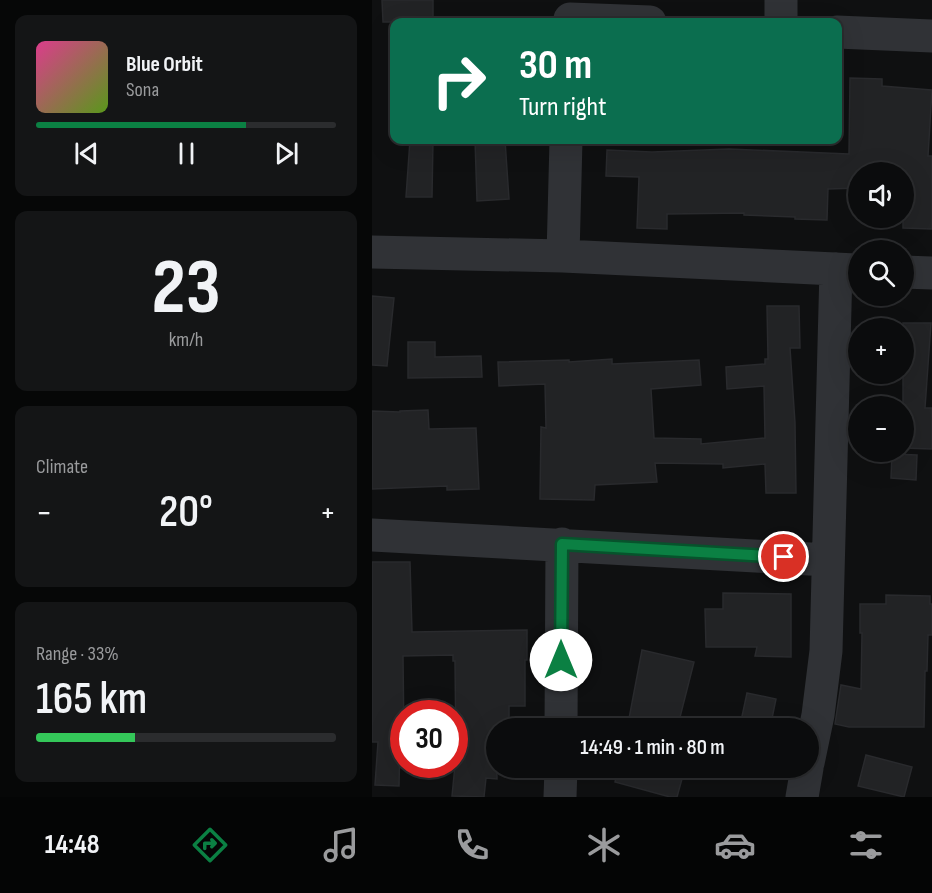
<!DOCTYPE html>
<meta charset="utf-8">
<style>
:root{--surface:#0b0c0d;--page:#141516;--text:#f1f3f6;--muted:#9a9b9d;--line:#2b2c2e;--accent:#0b8043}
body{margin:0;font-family:"Sofia Sans Condensed",sans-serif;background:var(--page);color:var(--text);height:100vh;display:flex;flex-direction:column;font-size:22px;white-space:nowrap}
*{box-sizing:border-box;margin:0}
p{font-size:20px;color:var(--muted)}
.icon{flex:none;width:33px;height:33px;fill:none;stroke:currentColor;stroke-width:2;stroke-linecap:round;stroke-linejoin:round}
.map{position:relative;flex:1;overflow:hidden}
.sheet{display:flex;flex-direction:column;gap:15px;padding:15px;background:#060707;width:372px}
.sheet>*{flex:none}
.guide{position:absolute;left:18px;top:18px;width:452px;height:126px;border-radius:12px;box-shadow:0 6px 24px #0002,0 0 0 2px var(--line);background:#0b6e4f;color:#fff;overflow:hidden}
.tools{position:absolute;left:476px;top:162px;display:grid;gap:12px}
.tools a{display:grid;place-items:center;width:66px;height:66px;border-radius:50%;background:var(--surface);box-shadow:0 6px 24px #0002,0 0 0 2px var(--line);font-size:30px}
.speed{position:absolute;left:18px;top:700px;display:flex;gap:12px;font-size:30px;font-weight:700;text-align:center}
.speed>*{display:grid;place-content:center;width:78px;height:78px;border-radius:50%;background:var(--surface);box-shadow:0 6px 24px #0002,0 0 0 2px var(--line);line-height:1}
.speed .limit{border:9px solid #d22;background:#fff;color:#111}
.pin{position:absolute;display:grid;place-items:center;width:51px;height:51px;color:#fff;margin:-26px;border:3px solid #fff;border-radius:50%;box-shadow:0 2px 6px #0007}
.me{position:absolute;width:66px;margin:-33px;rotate:0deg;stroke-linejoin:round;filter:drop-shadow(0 0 4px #0008)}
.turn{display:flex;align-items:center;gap:21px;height:126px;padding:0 30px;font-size:27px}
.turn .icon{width:78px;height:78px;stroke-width:2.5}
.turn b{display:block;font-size:42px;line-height:51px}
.big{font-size:45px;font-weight:600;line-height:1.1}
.sheet .widget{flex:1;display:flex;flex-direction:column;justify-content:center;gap:9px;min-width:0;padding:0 21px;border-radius:12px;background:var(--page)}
.sheet .dial{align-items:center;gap:0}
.dial b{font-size:78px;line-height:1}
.song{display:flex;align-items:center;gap:18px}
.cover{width:72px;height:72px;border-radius:9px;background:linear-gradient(135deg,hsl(330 70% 55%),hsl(90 70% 35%))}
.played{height:6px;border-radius:3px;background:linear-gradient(90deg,var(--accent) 70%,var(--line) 70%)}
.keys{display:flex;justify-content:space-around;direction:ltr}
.heat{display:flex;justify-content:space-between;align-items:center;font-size:33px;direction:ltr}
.charge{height:9px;border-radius:4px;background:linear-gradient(90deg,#34c759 33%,var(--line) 0)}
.trip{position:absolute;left:114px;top:718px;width:333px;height:60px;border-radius:30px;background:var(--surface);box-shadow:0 6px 24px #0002,0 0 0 2px var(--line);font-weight:600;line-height:60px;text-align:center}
.menu{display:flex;height:96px;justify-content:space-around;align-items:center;background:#040505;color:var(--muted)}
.menu .icon{width:42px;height:42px}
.menu .on{color:var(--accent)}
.menu b{font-size:27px;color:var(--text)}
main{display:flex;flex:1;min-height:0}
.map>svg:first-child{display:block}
.building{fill:#222325;stroke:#292a2d;stroke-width:1.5}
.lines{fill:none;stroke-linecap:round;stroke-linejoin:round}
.minor{stroke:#303236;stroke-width:33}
.route-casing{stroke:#07532c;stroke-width:15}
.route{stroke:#0b8043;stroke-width:10}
</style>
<main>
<section class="sheet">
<div class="widget">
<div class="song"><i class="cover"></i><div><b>Blue Orbit</b><p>Sona</p></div></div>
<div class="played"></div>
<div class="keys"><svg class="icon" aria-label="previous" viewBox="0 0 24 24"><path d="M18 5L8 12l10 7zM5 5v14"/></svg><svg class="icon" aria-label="pause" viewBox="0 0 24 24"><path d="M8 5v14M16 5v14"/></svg><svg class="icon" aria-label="next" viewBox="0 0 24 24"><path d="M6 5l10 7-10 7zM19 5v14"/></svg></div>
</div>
<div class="widget dial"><b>23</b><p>km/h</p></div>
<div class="widget"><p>Climate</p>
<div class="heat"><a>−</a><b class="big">20°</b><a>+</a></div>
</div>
<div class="widget"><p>Range · 33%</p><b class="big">165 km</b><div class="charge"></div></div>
</section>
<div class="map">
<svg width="560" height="797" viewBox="0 0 560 797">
<rect width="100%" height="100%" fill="#0f1011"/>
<path class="building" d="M10,0H61V22H11Z
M478,78L510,79V86L560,90L556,156H560V229L531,228V172H486V188L456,189L455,220L423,219V217L372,215V213L295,214V229L265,228L267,177L234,176L235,150L280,152L357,149L477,154Z
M38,140H61L60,197H34Z
M103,140H133L137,199L105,201Z
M0,296L22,298L15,366L0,365Z
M395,306H427L428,348H418L423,423L424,493H394L393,464L351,468V464L283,463L285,482L223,485L222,500L168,499L169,427L174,428L173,384L127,386L126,362L197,360V362L240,359V364L327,360L329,385L279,389L282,438L329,439V444L393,438L392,386L355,389L354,367L393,364V359H396Z
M531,323H559L553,408H560V449L531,448Z
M36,342H63V357L109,356L110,377L36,378Z
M56,410L57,429L104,428L107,489L75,490V486L0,489V411L28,412V411Z
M520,454L545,455L544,480L519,478Z
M0,562H38L40,632L155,630V660H153V706H137V729H124L125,779L114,778L112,797L80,796L84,755L83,661H81V655L31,656L32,740L28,741L27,786L3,785L6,742H0Z
M351,593L419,594V657L383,656L385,647H334L333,609H351Z
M514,595L558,596V604H560V635H556L555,671H553L552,727H477L463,724L469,685L489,689L490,633H488V604H514Z
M270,650L322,662L305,729H255Z
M375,693L404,699L398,728L369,721Z
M494,755L540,767L532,797L486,786Z
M246,768H313L305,797H298L243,782Z"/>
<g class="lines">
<path class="minor" d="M198,19L278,22
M409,22V0
M465,32L560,36
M0,252L191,256L484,270
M191,256L194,140
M531,272L560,273
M0,535L456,560
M189,729L190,544
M436,763L446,715L454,651L464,269
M188,797L189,768
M430,797L435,768"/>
</g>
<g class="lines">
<g class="route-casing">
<path id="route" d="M189,660L190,544L412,557"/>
</g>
<use href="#route" class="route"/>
</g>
</svg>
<div class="tools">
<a><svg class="icon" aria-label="sound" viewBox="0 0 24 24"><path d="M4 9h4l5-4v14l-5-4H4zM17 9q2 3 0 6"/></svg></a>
<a><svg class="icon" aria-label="search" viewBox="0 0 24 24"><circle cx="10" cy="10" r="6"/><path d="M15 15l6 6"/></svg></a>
<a>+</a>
<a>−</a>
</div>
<div class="speed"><div class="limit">30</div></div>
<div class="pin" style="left:412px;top:557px;background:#d93025"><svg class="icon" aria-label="arrive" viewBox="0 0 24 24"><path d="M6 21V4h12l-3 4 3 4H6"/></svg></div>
<svg class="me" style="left:189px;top:660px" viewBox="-20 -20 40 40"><circle r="19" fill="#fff"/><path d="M0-13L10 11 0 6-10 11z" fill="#0b8043"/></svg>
<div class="trip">14:49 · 1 min · 80 m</div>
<div class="guide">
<div class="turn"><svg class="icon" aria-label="right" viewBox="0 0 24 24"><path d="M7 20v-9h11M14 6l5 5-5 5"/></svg><div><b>30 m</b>Turn right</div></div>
</div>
</div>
</main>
<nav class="menu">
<b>14:48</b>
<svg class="icon on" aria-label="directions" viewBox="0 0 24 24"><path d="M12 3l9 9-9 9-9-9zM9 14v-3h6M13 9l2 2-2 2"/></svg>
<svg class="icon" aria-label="music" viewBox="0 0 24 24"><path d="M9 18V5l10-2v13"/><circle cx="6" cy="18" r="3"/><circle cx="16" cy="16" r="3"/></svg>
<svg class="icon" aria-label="phone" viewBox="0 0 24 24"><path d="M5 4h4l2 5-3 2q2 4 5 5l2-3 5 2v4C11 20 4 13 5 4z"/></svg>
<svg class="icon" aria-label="climate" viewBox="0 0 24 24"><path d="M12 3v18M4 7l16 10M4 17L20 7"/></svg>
<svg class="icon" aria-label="car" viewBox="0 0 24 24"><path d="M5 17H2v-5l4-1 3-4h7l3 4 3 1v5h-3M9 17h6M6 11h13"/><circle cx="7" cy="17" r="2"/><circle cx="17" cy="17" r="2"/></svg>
<svg class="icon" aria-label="filters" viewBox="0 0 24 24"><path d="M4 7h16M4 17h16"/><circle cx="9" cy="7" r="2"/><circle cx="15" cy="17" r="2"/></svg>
</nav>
